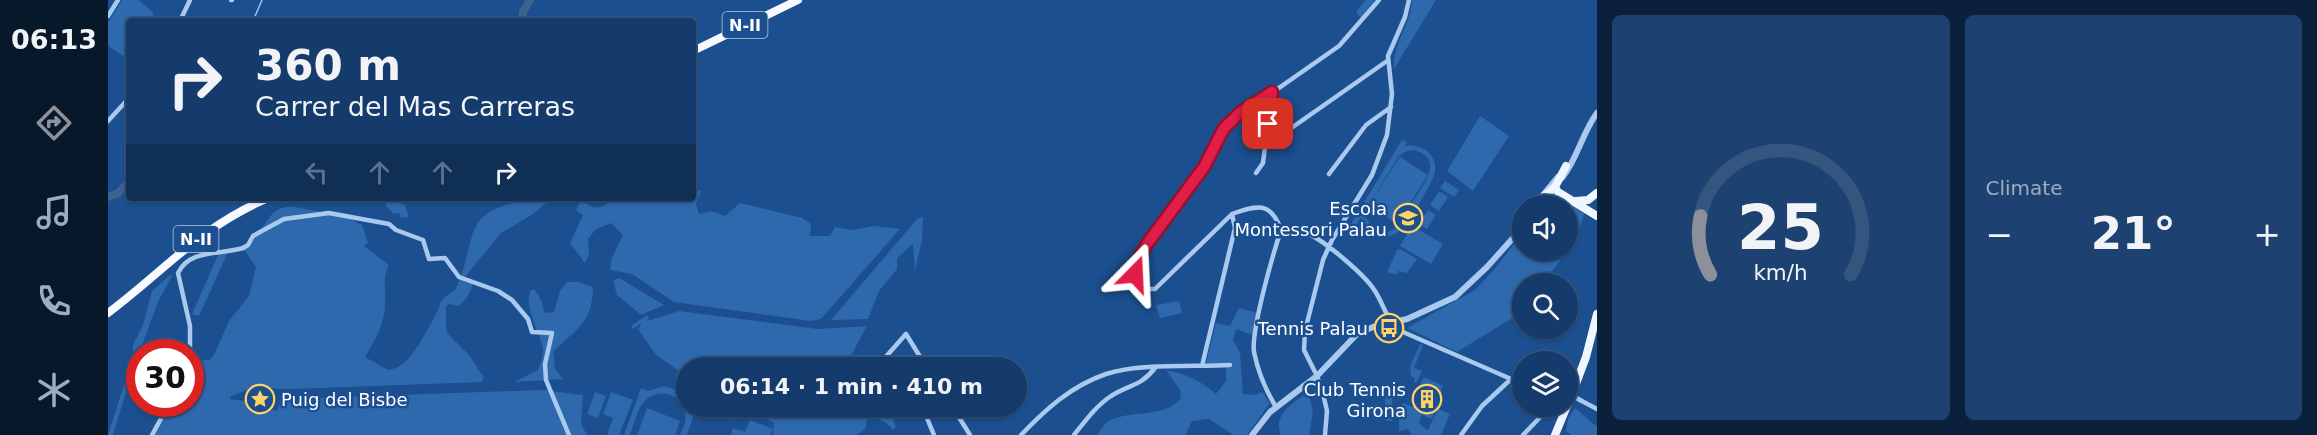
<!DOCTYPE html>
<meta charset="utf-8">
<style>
:root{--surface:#143b6b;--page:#1d4271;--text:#f1f3f6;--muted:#9dadc1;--line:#33557e;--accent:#8c9099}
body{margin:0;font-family:"DejaVu Sans",sans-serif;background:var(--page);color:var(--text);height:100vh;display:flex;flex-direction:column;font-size:22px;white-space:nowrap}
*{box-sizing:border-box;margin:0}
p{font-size:20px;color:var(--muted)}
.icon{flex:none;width:33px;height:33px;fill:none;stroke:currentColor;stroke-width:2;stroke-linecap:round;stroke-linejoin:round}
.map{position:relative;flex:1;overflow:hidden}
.panel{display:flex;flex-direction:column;gap:15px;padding:15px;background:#0b203b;width:720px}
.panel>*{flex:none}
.hud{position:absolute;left:18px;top:18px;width:570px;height:183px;border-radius:6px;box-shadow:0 2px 4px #0004,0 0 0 2px var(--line);background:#143b6b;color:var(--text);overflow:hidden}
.controls{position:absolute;left:1404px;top:195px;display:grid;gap:12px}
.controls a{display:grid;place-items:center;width:66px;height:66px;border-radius:50%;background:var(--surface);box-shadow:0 2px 4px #0004,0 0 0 2px var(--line);font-size:30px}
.speed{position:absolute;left:18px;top:339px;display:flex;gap:12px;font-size:30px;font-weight:700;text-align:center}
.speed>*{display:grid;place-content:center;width:78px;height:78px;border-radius:50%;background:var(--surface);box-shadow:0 2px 4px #0004,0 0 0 2px var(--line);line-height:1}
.speed .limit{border:9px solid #d22;background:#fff;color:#111}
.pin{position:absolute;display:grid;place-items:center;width:51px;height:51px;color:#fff;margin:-26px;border-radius:12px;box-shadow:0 3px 9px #0006}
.me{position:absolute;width:66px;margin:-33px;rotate:21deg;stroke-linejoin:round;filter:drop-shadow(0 0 4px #0008)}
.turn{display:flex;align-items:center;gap:21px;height:126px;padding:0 30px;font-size:27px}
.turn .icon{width:78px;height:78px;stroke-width:2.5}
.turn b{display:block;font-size:42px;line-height:51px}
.lanes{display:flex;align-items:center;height:57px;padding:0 30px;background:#0003;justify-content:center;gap:30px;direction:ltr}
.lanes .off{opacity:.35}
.big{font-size:45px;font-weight:700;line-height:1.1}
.panel .card{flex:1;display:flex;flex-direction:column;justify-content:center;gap:9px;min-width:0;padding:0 21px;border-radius:9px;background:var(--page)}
.panel .dial{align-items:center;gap:0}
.dial svg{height:156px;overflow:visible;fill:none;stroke:var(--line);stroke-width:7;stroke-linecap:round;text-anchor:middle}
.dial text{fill:var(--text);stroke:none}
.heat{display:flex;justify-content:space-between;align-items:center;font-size:33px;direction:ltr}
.panel .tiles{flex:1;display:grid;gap:15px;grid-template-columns:repeat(2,1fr)}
.trip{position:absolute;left:568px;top:357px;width:351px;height:60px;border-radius:30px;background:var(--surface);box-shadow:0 2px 4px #0004,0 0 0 2px var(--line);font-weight:700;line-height:60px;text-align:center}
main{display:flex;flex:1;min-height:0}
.menu{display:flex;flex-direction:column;width:108px;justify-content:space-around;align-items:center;background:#08182b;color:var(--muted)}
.menu .icon{width:42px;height:42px}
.menu .current{color:var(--accent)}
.menu b{font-size:27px;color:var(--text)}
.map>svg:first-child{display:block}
.green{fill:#2e69ad;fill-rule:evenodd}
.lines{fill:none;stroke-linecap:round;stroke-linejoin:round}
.stream{stroke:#9cc4f0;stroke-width:1.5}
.river{stroke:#3c6290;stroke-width:8}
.minor{stroke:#a9c9ee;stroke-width:4.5}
.tertiary{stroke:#a9c9ee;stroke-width:6}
.primary{stroke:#f0f6ff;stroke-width:8}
.trunk{stroke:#f8faff;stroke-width:8}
.minor-bridge{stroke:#a9c9ee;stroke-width:4.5}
.route-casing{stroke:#92132f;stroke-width:15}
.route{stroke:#e11d48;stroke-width:10}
.labels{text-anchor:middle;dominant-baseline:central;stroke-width:5;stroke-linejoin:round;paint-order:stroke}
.shield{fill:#1b4f8f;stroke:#bbcadd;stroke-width:1.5}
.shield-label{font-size:16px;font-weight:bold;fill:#fff}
.poi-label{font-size:18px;fill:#fff;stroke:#1b4f8f;text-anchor:end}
</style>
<main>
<nav class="menu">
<b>06:13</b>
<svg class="icon current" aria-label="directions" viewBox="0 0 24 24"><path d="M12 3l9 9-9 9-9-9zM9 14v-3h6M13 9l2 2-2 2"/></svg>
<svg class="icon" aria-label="music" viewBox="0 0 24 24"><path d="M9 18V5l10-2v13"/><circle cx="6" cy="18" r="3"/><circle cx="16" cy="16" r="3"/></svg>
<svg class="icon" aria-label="phone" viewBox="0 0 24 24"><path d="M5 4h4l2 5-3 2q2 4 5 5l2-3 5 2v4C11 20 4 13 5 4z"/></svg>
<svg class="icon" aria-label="climate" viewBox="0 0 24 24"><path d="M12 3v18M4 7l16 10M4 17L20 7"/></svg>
</nav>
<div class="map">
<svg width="1489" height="435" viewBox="0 0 1489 435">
<rect width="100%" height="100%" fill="#1b4f8f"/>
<path class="green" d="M14,0H31L46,14L42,21H21V53L17,57L0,46V23Z
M1258,0H1267L1253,18L1248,12Z
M1304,0H1328L1286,69C1284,44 1303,25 1304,0Z
M1372,116L1401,136L1365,191L1339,171Z
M1294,140L1299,142L1297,146C1313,143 1330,154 1327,172C1325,183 1299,226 1290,232C1275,243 1258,233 1253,217L1248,226L1243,224ZM1306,150C1338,159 1314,187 1304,203C1299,211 1294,225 1285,230C1279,233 1273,232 1267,229L1258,218L1260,206L1289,224L1320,175L1292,157L1260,206L1291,156L1299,151Z
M1337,181L1351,190L1346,197L1332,188Z
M585,188L593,191L588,204L591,214L603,211L617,216L632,203L694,218L703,224L702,236H722L727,227L744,230L765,226L792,229L713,319L703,321L566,302L524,274L502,270L503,260L515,235L503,223L488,229L480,239L481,255L477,263L462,243L475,215L468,210L473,199C485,210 494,211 504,198H585Z
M1331,191L1340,197L1331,211L1322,205Z
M1448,194L1476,214C1470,242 1453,259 1436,281V283L1414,284V312L1349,352L1299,328L1367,290L1385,271L1414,234V250H1460V206L1438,205Z
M276,198H293V204L297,205L301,217L293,218L291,213L286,214L279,207Z
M423,199L442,200L422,216L393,233L356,278L365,282C364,291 358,300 351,306L341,304L338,307V328L340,334L361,355L376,378L373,382L185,389L144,388L123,396L122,399L134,401L143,397V404L146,406L169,411L173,400L177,399L434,390L475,395L473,424L479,435H44L61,404H82L83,381L85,380L86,372L93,368L95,360H101L106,355L121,321L141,296L148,267L135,248C140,242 147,237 152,231C160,221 163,209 179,207C190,206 200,211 211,211L213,213L233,214L254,225L260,243L256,246L281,265C274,278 278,288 277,303C277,323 267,340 257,357L280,370C284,369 290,368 293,365C305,358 322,326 329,312C331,309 332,302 334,300C340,293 347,293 350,284C371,230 353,212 423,199Z
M1320,210L1328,215L1319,229L1311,224Z
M815,217L814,240L807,271L805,244L789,258V269L771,291L760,319L723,320L809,219Z
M1304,226L1335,244L1323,264L1292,246Z
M1292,249L1309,259L1299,273L1290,271L1289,275L1279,272L1289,250Z
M120,252L91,316L84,314L111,253Z
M65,274L50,302L23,375L5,435H0L25,356V345L35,325L44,291L61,276Z
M511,278L556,305L533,315L509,295L505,281Z
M459,282H470L485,287C484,325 469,327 445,352L447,369L455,379L406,382L430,370C432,365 435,357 435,351C435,336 414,308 423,290H427L433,300L437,313L446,312L452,291Z
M1071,301L1074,313L1052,318L1048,305Z
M1131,308L1150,313L1145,335L1128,329L1125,340L1132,353L1135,394L1146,395L1154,392L1162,403L1139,435H1126L1101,419L1084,421L1077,435H989C992,431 997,423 1001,421C1023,409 1057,419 1073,398L1072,390L1058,370C1078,374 1093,381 1108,394L1118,381V364L1098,363L1108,323L1122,326Z
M571,311L710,329L759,326L737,367L579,368V375H577L548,355L530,329L534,323L525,329L523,326L539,315L541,318L539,321Z
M1312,344L1315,345L1306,368L1314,371L1308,383L1306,382L1307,379L1303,376L1302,366Z
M1316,377L1335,386L1329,401L1327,400L1329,396L1310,388Z
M556,386L569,390L579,398V406L583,407L585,417L579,435H572C575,428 579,421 577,412C574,394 550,387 537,401C529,409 526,424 522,435H516L533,388L540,391Z
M487,392L498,396L490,418L479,414Z
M503,392L525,400L511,435H499L505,418L495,414Z
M1196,395L1202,399L1205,411L1201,435H1173C1165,416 1182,405 1196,395Z
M1277,396H1284V421H1278Z
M1295,403L1308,408L1311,404L1327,411L1324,419L1314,415L1311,422L1313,426L1320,430L1330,409L1342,414L1333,435H1304L1300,429L1291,431V413Z
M618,407H779L788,427L785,430L777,422L763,416L758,422V428L749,435H665L666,423L645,412L626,420L619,413Z
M539,408L572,421L567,435H529Z
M1467,408L1489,427V435H1464L1458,431L1460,419Z
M642,420L665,429L662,435H623L625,428L637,432Z"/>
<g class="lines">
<path class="stream" d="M145,21L154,0"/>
<path class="river" d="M415,21V12L422,0
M0,197L10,193L21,182"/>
<path class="minor" d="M123,0H124
M1271,0L1231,46L1121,123L1112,134L1096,167L1031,258C1026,271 1026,279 1037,289H1047L1124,214C1149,205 1163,201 1173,230C1180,230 1189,229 1196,232C1214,238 1257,275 1267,291C1278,309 1277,319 1295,332L1403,379L1414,381
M0,16L10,0
M72,21L82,0
M0,121L21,98
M1157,148L1162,143L1279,61
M1148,173L1155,163L1164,92
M1221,174L1258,125L1283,107
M82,363V326L70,273C82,249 111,255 135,248L140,245L145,236L152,232L176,219L221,213L281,224L288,230L315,240L321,259L337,258L351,277L390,291L404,300L420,319L424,332L444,333L437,364L438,380L461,435
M1094,366L1127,228L1124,214
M773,368L775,360L798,334L819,368
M1472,400L1489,409
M814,406L826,435
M844,406L862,435
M1168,407C1157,389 1150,372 1146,352C1143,330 1165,254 1173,230
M44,435L61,404
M913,435C938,409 963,386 998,374C1032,363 1086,367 1122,365
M966,435C977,421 988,406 1003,396C1022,384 1032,387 1047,368
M1217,435L1219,411L1216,398L1209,376L1196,350L1197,331L1215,260L1224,240L1264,175L1279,135L1284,94L1280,56L1297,17L1301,0
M1353,435L1374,406L1403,379
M1415,435L1443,406"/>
<path class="tertiary" d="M1454,178C1470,158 1474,133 1489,113
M1426,206L1450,177
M1144,435L1162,412L1209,376L1249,334L1265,327L1299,319L1347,297L1379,267L1414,228"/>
<path class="primary" d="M1447,187L1450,192L1489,216
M1430,201L1447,187L1458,166
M1468,201L1480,200L1489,193
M1460,405L1478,357L1489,314
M1447,435L1459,406"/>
<path class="trunk" d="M585,51L690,0
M0,313C56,271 92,227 160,198"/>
<path class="minor-bridge" d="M1460,393L1472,400"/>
</g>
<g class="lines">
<g class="route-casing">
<path id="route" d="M1027,274L1031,258L1039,244L1096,167L1116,128L1133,112L1164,92L1160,124"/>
</g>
<use href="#route" class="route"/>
</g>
<defs>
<g id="school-ring" transform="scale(1.5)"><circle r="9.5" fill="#1b4f8f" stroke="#ffd166" stroke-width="1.5"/><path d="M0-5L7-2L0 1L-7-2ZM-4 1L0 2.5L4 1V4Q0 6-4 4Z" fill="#ffd166"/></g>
<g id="bus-ring" transform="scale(1.5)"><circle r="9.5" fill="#1b4f8f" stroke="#ffd166" stroke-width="1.5"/><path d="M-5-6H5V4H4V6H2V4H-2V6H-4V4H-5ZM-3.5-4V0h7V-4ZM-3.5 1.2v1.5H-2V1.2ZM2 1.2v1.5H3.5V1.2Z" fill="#ffd166"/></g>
<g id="sight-ring" transform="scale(1.5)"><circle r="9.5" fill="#1b4f8f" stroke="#ffd166" stroke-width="1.5"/><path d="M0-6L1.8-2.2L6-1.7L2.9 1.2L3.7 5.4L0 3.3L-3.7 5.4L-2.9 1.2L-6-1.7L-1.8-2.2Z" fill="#ffd166"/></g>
<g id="building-ring" transform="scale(1.5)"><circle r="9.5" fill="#1b4f8f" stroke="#ffd166" stroke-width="1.5"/><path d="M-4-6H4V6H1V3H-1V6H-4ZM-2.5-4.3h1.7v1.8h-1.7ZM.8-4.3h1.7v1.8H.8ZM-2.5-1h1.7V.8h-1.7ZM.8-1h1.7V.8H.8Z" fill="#ffd166"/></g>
</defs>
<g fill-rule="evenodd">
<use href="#school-ring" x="1300" y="218"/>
<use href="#bus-ring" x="1281" y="328"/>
<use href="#sight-ring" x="152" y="399"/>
<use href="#building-ring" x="1319" y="399"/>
</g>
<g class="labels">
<g class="shield">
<rect x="614.5" y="12" width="45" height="26" rx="4.5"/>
<rect x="65.5" y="226" width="45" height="26" rx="4.5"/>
</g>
<g class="shield-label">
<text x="637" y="25">N-II</text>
<text x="88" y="239">N-II</text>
</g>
<g class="poi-label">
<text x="1279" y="208">Escola<tspan x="1279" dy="21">Montessori Palau</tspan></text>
<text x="1260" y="328">Tennis Palau</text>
<text x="1298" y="389">Club Tennis<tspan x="1298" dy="21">Girona</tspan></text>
<text x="173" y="399" text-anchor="start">Puig del Bisbe</text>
</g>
</g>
</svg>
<div class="controls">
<a><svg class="icon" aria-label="sound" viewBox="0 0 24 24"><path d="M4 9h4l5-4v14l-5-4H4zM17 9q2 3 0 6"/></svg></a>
<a><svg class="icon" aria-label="search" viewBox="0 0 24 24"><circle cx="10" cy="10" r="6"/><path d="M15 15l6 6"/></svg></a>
<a><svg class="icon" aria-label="layers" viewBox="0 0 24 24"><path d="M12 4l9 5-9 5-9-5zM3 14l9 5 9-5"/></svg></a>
</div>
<div class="speed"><div class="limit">30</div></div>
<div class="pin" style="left:1160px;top:124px;background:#d93025"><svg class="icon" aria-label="arrive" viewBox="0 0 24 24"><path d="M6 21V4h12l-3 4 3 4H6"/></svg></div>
<svg class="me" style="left:1027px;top:274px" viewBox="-20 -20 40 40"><path d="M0-17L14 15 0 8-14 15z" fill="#e11d48" stroke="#fff" stroke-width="4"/></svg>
<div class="trip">06:14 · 1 min · 410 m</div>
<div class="hud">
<div class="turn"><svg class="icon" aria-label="right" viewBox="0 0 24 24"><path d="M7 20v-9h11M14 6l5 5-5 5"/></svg><div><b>360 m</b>Carrer del Mas Carreras</div></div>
<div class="lanes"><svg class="icon off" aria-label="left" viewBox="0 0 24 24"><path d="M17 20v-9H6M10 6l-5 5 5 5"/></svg><svg class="icon off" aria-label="ahead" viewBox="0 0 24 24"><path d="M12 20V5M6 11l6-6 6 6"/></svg><svg class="icon off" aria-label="ahead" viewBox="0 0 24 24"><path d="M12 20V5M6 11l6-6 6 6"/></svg><svg class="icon" aria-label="right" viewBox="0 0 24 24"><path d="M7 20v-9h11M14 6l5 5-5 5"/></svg></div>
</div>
</div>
<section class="panel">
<div class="tiles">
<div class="card dial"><svg viewBox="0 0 100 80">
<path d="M14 69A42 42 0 1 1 86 69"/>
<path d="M14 69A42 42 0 0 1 9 39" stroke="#8c9099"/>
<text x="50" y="56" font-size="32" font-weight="700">25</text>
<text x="50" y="72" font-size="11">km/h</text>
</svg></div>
<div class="card"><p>Climate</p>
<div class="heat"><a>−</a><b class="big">21°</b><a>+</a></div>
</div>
</div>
</section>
</main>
